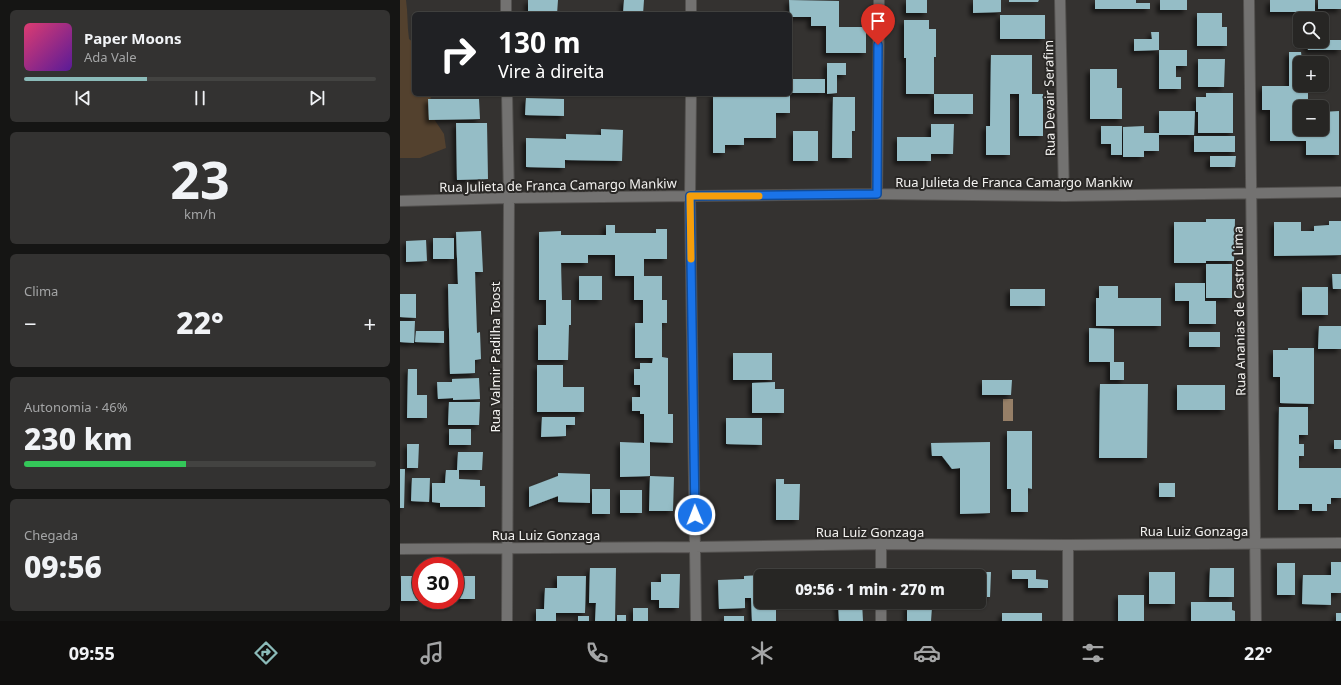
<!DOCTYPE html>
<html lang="pt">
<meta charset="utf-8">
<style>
:root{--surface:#272624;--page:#333231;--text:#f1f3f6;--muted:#a4a5a6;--line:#434341;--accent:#8bbbb9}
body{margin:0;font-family:"Noto Sans",sans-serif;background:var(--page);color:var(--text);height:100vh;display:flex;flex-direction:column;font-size:15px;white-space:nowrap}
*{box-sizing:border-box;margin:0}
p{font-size:13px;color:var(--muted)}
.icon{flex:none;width:22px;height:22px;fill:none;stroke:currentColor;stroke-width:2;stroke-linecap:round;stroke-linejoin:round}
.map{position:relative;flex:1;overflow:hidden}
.side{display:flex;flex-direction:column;gap:10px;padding:10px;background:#151514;width:400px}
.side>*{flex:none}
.hud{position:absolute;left:12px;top:12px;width:380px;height:84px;border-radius:6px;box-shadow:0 1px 3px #0004,0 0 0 1px var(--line);background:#202124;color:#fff;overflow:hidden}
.fabs{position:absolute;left:893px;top:12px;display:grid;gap:8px}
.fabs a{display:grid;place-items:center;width:36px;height:36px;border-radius:6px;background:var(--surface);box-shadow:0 1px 3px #0004,0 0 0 1px var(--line);font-size:20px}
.speed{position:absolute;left:12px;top:557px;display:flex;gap:8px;font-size:20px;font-weight:700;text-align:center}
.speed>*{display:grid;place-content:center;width:52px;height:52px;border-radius:50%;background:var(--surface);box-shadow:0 1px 3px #0004,0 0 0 1px var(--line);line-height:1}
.speed .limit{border:6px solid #d22;background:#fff;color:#111}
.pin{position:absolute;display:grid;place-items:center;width:34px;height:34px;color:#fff;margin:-41px -17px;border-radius:50% 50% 50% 0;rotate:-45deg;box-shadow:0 0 4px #0007}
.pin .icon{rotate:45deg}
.me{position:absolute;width:44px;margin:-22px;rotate:359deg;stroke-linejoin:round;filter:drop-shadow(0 0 3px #0008)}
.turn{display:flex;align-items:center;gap:14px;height:84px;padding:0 20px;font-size:18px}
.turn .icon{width:52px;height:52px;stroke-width:2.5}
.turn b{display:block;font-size:28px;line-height:34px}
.big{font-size:30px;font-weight:800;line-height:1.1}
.side .card{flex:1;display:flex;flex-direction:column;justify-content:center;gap:6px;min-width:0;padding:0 14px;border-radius:6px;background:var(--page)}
.side .dial{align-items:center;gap:0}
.dial b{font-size:52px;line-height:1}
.song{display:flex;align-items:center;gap:12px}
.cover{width:48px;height:48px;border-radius:6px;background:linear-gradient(135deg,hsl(340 70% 55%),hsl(270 70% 35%))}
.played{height:4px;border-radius:2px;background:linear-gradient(90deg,var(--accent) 35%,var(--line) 35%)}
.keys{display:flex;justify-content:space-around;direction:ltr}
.heat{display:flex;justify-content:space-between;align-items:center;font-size:22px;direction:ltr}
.charge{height:6px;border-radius:3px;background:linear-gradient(90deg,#34c759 46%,var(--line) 0)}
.trip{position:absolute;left:354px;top:569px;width:232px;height:40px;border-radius:6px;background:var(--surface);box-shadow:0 1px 3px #0004,0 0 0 1px var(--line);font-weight:800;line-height:40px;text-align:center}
.tab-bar{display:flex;height:64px;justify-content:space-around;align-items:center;background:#100f0e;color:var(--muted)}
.tab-bar .icon{width:28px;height:28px}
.tab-bar .active{color:var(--accent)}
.tab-bar b{font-size:18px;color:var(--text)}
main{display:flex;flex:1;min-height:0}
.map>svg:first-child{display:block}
.green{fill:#53412e}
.water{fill:#967f67}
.building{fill:#95bdc6;filter:url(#shadow)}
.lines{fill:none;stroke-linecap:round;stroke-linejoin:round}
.minor-casing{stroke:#53514f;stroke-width:12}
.minor{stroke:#737271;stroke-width:10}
.route-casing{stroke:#114b97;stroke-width:10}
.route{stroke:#1a73e8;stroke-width:7}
.slow{stroke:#f59e0b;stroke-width:7}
.labels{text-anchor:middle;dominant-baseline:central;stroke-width:4;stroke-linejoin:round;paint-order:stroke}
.street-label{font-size:13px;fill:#f3f2f0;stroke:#2a2826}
</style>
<main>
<section class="side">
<div class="card">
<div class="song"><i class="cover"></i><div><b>Paper Moons</b><p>Ada Vale</p></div></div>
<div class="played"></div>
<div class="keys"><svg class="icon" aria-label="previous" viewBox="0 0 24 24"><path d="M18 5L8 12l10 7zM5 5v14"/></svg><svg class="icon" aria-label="pause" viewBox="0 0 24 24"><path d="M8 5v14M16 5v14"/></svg><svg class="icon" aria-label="next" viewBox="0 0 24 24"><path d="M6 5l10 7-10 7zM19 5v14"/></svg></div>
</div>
<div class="card dial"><b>23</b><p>km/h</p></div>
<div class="card"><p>Clima</p>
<div class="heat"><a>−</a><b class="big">22°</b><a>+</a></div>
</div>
<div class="card"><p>Autonomia · 46%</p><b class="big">230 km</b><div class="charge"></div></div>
<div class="card"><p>Chegada</p><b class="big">09:56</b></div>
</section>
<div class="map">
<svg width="941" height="621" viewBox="0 0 941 621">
<defs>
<filter id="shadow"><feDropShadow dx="-3.5" dy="3.5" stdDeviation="2" flood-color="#0009"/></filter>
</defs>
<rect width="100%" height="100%" fill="#343230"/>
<path class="green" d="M0,0H6C8,13 7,26 9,39L14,43V94H33L31,96L28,110L44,134L46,148L20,158H0Z"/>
<path class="water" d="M603,399H613V421H603Z"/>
<path class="building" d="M128,0H158L157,14H128Z
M224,0H244L243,14H223Z
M389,0L439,1V27H466V53H426V26H411V17H390Z
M506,0H527V13H506Z
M573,0H601V12L573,13Z
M609,0H639L638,2H609Z
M695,0H736V3H750V9H695Z
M760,0H787V10H760Z
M870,0H915V12H870Z
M918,0H941V9H918Z
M797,13H822V27H827V46H797Z
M600,15H645V39H600Z
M504,20H529V29H536V57H534V94H506V58H504Z
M751,32H759V50H787V66H776V77H781V89H759V50L734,51V39H752Z
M922,40H941V50H908L907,41H922Z
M889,52H901L902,61L914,60V63H900V85H908V107H900V129H922V112L939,111V155H906V141H870V110H862V86H889Z
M591,55H632V94H643V136H619V94H610V155H586V126H590Z
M798,59H825L824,87H798Z
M427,63H446V75H437V93L427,94Z
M690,69H717V88H722V119H690Z
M390,79H425V93H390Z
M806,93H833V133H798V112H796V97H806Z
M313,94H390V113H376V138H344V145H325V153H313Z
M534,94H573V114H534Z
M433,97H455V131H452V158H432Z
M126,98L164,99V116L125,115Z
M28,99H79L80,119L29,120Z
M759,111H795L794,135H759V151H744V157H723V127L744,126V133H759Z
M56,123H87L88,179L57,180Z
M531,124H554L553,154H531V161H497V137H531Z
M701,126H722V155H711V144H701Z
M201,129L223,130L222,161L165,160V168L126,167V138L166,139V134L201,135Z
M393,131H418V161H393Z
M794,136H835V152H794Z
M810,156H836L835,167H810Z
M806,219H835L834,261H806V263H774V222H806Z
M929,221H941V255L874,256V222H901V231H914V226L929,225Z
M206,225H215V233H256V229H267V259H244V276H262V300H267V323H262V357L268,358V414H273V443L250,442V476L220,477V442L244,443V414H240V411H232V397H240V385H234V369H240V363H252L253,358H235V323H243V300H234V276H215V255H188V263H161L162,300H171V325H169L168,360H138V325H146V300H139V232L161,231V235H206Z
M81,231L83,272H75L77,333L80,332L81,359L75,360V373L50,374L48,284H58L56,232Z
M33,238H54V259H33Z
M26,240L27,261L6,262V241Z
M806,264H832V298H806Z
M932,274H941V289H933Z
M179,276H202V300H179Z
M775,283H805V301H816V324H789V301H775Z
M699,286H718V298H761V326H696V298H699Z
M902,287H928V315H902Z
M610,289H645V306H610Z
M0,294H16V318L0,317Z
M0,321H15L14,343L0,342Z
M919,326H941V349H918Z
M689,328L714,329V362H724V380H710V362H689Z
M16,331H44V343L15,342Z
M789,332H820V347H789Z
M888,348H914V404L880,403V377H873V350H888Z
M333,353H372V380H333Z
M137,365H163V387H184V412H137Z
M8,369H17V395H27V418H7Z
M79,378L80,399L53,400V398L38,399L37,382H52V379Z
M582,380H612L611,395H582Z
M375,382V389H384V413H352V383Z
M700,384H748L747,458H699Z
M777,385H825V410H777Z
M49,402H80L79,425H48Z
M879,407H908V435H899V444H904V456H899V468H941V498H931V504H927V511H912V504H899V510H878Z
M142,417H175V425H166V436L141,437Z
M326,418H362V445L326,444Z
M49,429H71V445H49Z
M607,431H632V489L628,488V512H611V489H607Z
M934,440H941V449H934Z
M590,442V513L560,514V468L552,469L542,456H532L531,443Z
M7,444H19L18,468H7Z
M58,452H83L82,470H59V479L80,480V486H85V507H40V503L32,502V483H45L46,470H57Z
M0,469H5L4,508H0Z
M158,473L190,474V503L158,502V496L129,507V487L158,476Z
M250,476L274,477L273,511H249Z
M12,478H30L29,502L11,501Z
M376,479H384V484H400L399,520H376Z
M759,483H775V497H759Z
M192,489H210V514H192Z
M220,490H242V513H220Z
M931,562H941V593H931V605L902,604L903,575H931Z
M877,563H895V595H877Z
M190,568H216L215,621H195L196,603H189Z
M513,568H536V576H513Z
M810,568H834V597H809Z
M437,570H463V576H437Z
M612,570H636V579L648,580V588H628V579H612Z
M562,572H591L590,597H579V576H562Z
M749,572H775V604H749Z
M435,573V576H409V574Z
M261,574H280L279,608H259V600H251V582H261Z
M361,575V602H376V621H352L351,598H345V608L319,609L318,580L344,579V576Z
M1,576H21V601H1Z
M59,576H75V599H59Z
M157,576H186L185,613H156V621H136V609H144L145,588H157Z
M718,595H744V621H718Z
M29,600H52V605H29Z
M438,602H462L463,621H439Z
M512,602H536V607H532L531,621H507V606H512Z
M791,602H832V610L835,611V621H791Z
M233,608H248V621H233Z
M602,613H642V621H602Z
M936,613H941V621H936Z
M217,615H226V621H217Z
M178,616H189V621H178Z
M324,616H344V621H324Z"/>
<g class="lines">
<g class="minor-casing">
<path id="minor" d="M106,0V14
M660,0L664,196
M849,0L856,621
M291,14V0
M107,94L109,198L107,621
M291,94L290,196L296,621
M477,194L479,0
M0,201L109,198L477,194L664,196L941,192
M481,544V576
M668,545V621
M0,549L295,547L481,544L668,545L941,543
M481,602V621"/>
</g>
<use href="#minor" class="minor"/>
</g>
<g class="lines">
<g class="route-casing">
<path id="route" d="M295,515L290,196L477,194L478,45"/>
</g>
<use href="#route" class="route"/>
<path class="slow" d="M291,259L290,196H359"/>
</g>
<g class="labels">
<g class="street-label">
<text transform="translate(649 98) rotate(-91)">Rua Devair Serafim</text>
<text x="614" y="182">Rua Julieta de Franca Camargo Mankiw</text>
<text transform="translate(158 185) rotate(-1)">Rua Julieta de Franca Camargo Mankiw</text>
<text transform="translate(839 311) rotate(-91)">Rua Ananias de Castro Lima</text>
<text transform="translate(95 357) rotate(-90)">Rua Valmir Padilha Toost</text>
<text x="794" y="531">Rua Luiz Gonzaga</text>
<text x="470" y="532">Rua Luiz Gonzaga</text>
<text x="146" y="535">Rua Luiz Gonzaga</text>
</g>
</g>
</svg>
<div class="fabs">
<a><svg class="icon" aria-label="search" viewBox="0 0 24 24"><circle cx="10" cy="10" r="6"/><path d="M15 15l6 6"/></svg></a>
<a>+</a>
<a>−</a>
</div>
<div class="speed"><div class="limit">30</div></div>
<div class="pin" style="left:478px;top:45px;background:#d93025"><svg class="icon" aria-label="arrive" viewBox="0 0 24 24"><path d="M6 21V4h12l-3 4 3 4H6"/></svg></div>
<svg class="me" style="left:295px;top:515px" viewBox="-20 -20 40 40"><circle r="17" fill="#1a73e8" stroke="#fff" stroke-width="3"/><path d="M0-11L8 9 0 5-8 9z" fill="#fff"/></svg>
<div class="trip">09:56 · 1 min · 270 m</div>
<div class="hud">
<div class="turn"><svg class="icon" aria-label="right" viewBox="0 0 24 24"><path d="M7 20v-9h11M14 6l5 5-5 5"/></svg><div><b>130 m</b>Vire à direita</div></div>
</div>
</div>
</main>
<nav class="tab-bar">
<b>09:55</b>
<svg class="icon active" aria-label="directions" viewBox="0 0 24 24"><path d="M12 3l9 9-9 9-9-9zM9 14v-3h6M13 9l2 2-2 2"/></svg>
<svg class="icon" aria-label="music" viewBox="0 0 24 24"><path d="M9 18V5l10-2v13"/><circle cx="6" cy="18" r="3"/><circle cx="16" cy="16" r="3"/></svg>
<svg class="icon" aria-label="phone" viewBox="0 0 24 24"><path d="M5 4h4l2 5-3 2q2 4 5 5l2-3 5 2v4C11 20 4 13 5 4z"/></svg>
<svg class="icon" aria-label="climate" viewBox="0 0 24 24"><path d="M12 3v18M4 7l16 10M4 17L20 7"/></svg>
<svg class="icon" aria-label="car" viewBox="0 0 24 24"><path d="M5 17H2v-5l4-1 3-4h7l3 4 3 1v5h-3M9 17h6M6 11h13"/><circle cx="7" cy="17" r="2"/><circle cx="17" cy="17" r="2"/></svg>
<svg class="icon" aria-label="filters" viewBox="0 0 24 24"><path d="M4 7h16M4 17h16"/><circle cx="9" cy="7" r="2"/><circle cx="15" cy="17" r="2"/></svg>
<b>22°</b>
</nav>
